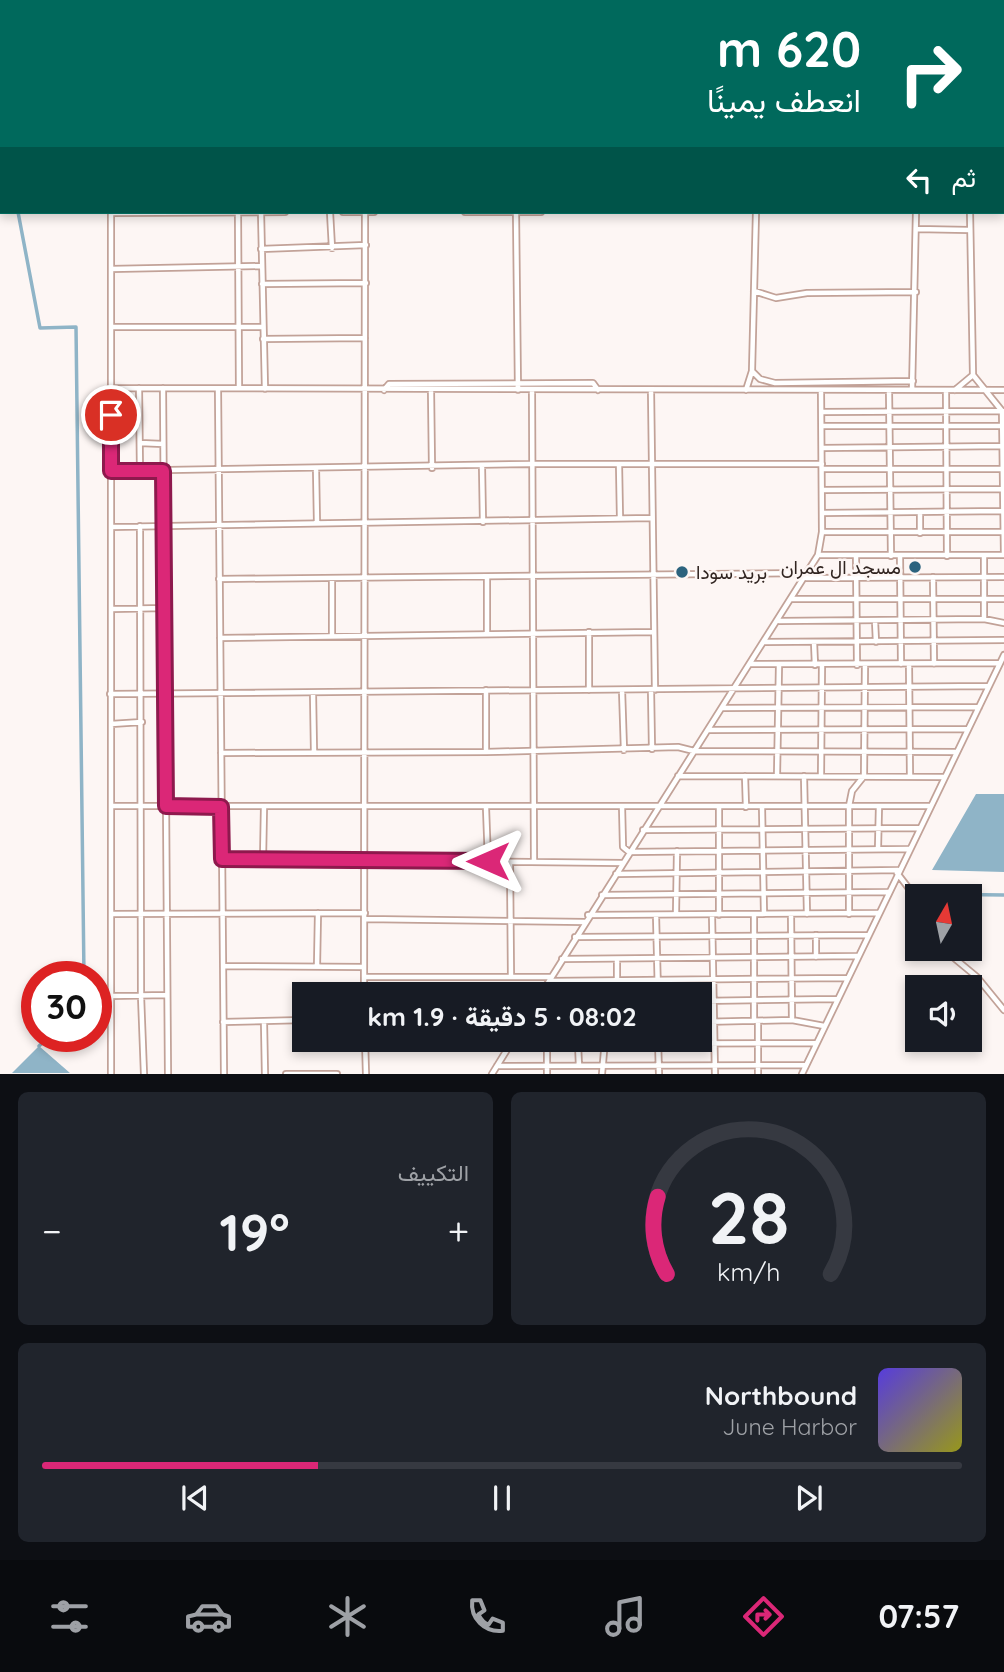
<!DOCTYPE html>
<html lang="ar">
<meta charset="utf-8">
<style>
:root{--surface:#171b24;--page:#20242c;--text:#f1f3f6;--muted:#9ea1a6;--line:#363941;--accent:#db2777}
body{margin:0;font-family:Quicksand,Vazirmatn,sans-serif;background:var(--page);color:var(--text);direction:rtl;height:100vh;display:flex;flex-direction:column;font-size:26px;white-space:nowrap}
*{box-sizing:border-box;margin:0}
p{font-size:23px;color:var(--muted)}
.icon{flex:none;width:38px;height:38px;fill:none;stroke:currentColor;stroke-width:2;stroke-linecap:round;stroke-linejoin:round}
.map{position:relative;height:1074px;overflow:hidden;direction:ltr}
.drawer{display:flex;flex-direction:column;gap:18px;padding:18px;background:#0d0f14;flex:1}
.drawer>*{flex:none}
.banner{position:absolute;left:0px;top:0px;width:1004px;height:214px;box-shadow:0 4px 10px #0003;direction:rtl;background:#00695c;color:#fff;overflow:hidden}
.needle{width:46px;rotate:9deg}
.fabs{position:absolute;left:905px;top:884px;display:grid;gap:14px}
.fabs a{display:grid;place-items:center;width:77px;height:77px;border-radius:0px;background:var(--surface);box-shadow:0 4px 10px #0003;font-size:35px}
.speed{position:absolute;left:21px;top:961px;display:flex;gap:14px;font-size:35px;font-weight:700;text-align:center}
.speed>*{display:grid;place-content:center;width:91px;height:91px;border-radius:50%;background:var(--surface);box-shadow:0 4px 10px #0003;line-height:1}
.speed .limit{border:10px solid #d22;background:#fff;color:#111}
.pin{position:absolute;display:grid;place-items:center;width:60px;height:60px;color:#fff;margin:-30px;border:4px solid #fff;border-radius:50%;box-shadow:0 2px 7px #0007}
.me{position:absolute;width:77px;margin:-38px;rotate:270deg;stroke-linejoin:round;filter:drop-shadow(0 0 5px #0008)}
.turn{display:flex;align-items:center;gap:24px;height:147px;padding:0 28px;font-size:32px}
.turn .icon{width:91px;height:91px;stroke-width:2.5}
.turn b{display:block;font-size:49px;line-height:60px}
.then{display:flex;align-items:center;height:66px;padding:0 28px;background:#0003;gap:14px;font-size:26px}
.big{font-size:52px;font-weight:700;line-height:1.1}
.drawer .tile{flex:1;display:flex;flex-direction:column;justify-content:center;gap:10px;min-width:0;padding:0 24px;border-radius:10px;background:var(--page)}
.drawer .dial{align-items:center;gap:0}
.dial svg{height:182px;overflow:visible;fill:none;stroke:var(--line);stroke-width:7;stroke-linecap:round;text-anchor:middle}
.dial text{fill:var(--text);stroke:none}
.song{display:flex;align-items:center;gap:21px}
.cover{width:84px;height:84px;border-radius:10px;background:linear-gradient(135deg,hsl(250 70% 55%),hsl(60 70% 35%))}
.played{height:7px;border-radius:4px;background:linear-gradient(90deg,var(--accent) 30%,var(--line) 30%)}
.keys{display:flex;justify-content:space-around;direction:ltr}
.heat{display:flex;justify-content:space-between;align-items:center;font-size:38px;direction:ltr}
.drawer .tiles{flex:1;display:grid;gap:18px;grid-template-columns:1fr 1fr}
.tile:last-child{grid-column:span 2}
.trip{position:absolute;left:292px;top:982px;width:420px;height:70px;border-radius:0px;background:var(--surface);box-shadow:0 4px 10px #0003;font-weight:700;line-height:70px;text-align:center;direction:rtl}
.menu{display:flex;height:112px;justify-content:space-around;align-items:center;background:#090b0e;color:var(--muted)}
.menu .icon{width:49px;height:49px}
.menu .selected{color:var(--accent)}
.menu b{font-size:32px;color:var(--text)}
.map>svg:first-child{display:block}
.water{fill:#8fb4c7}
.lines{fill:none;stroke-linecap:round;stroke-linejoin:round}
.canal{stroke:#8fb4c7;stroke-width:3.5}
.minor-casing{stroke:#c2a298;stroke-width:8}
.highway-casing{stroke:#c2a298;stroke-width:11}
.minor{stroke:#fff;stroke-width:4.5}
.highway{stroke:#fff;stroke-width:8}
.rail{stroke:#544946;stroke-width:2;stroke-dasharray:10 5;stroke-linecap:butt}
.route-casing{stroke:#8e194d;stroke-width:18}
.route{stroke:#db2777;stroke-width:12}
.poi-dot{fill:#2c637e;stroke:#fdf6f4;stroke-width:2.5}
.labels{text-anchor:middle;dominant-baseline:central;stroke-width:5;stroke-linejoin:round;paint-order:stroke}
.poi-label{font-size:19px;fill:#312521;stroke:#fdf6f4;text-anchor:end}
</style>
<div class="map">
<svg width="1004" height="1074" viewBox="0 0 1004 1074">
<rect width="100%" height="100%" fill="#fdf6f4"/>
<path class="water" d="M976,794H1004V872L932,870Z
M39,1046L70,1073H12Z"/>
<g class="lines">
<path class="canal" d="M18,212L40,328L76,327L84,976
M923,894L1004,895
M39,1046L50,1036"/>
<g class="minor-casing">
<path id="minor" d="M41,0V2
M204,0V2
M252,0V2
M299,0V2
M355,0V2
M606,0V2
M649,0V2
M748,0V2
M63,2V0
M87,2V0
M117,2V0
M158,2V0
M435,2V0
M492,2V0
M550,2V0
M691,2V0
M717,2V0
M809,2V0
M845,2V0
M966,2V0
M0,24H2
M1003,29H1004
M1003,62H1004
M1003,87H1004
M1003,111H1004
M1003,135H1004
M1003,157H1004
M1003,182H1004
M1003,208L1004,207
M111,212V1074
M238,212L239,388
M261,212L265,389
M330,212L332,248
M343,212H374
M465,212H541
M516,212L518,390
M111,213L285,212
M916,229L969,230
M261,249L366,245
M111,269L261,266
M262,284L366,283
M754,291L776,298L807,293L916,292
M112,327H262
M263,339L365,338
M753,372L760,379L775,383L913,381
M110,388L1004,390
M139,388L140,471
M163,388L168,1074
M218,389L224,1074
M384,390L389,384L593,383L598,390
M431,390L432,468
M532,390L534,862
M651,390L655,690
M746,390L752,371L756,212
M889,390L891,556
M912,390L916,212
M955,390L973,375
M946,391L947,556
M822,412L1003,411
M822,426H1003
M140,443L163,444
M822,448L1003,446
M619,464L620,518
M482,467L483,522
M316,468L317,523
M822,469H1003
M111,471L530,464H822
M822,490L1003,489
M822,513L1003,511
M140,526L141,996L144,1074
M111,527L651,518
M822,532H1004
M920,533V512
M818,555H1004L1002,411L973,375L970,212
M856,556L857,665
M900,556L901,664
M933,577L934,664
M806,578L1004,577
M219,579L809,573
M792,599H1004
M112,609L165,608
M984,619V556
M779,621L984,619L1004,623
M875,621L876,642
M589,632V690
M487,633V577
M332,635V579
M220,638L654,632
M765,642L1004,640
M814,642L815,665
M750,664L999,663
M909,664L910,777
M486,690V752
M622,690L624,750
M651,690L652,749
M313,693L314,752
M110,694L989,686
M723,708L979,707
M111,724L142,722
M708,730L968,729
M221,753L486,752L678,747L694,751L957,752
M821,775L822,665
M678,776L945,777
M745,776L746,807
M777,776L779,665
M804,776L807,914
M111,806H931
M622,806L623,847L629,852L909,849
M719,807V915
M762,807L764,914
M486,808L488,861
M643,830L920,828
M878,848L879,806
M222,859L623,863
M263,859L264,807
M510,862L511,977
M897,873L917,899
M616,874L898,870
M602,895L888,892
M111,914L365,913
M676,914L677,851
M791,914L792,1020
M849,914V806L852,791L864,776L865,664
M588,915L878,913
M656,915L658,994
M712,915L715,1074
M365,919L585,922
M816,935V957
M575,937L868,935
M942,948L977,977L1004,1010
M562,959L857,956
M617,959V994
M223,966L364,967
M317,966L318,913
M364,977H551
M550,981L847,978
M364,994L365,212
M541,994L818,555L822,532L821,391
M111,996L167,995
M700,1001L837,999
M754,1021V914
M223,1022L304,1020
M264,1022L265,1074
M700,1022L792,1020L824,1026
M365,1040L366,1074
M658,1040L659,1074
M510,1044L816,1043
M578,1044L579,1066
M497,1066L806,1065
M286,1074H337
M492,1074L513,1040
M547,1074V1040
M602,1074L605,1040
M758,1074V1021
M802,1074L1004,655"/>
</g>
<g class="highway-casing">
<path id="highway" d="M1003,47H1004
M0,54H2
M1003,54H1004
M0,60H2"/>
</g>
<use href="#minor" class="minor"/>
<use href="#highway" class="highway"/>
<path class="rail" d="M1003,32H1004
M0,39H2"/>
</g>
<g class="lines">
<g class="route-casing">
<path id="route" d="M111,415V471H163L166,806L221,807L222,859L488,861"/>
</g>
<use href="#route" class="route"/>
</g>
<g class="poi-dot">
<circle cx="915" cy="567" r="7"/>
<circle cx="682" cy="572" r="7"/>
</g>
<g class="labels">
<g class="poi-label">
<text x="901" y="567">مسجد ال عمران</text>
<text x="696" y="572" text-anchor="start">بريد سودا</text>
</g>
</g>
</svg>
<div class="fabs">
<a><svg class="needle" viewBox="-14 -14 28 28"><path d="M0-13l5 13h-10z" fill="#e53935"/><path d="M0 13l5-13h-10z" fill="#9ea1a6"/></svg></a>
<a><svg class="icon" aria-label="sound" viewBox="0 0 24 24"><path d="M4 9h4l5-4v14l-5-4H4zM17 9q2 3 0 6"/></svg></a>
</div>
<div class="speed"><div class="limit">30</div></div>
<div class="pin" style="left:111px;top:415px;background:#d93025"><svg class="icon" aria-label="arrive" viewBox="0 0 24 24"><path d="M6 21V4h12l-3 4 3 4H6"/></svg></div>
<svg class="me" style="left:488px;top:861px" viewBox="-20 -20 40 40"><path d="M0-17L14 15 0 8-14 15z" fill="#db2777" stroke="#fff" stroke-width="4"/></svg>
<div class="trip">08:02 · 5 دقيقة · 1.9 km</div>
<div class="banner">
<div class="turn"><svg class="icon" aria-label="right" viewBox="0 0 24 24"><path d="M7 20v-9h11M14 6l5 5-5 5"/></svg><div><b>620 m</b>انعطف يمينًا</div></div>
<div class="then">ثم<svg class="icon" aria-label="left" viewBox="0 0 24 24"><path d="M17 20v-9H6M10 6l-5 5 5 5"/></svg></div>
</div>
</div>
<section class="drawer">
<div class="tiles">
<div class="tile dial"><svg viewBox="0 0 100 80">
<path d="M14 69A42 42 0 1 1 86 69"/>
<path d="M14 69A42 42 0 0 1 10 35" stroke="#db2777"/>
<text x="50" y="56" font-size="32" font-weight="700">28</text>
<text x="50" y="72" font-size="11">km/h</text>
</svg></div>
<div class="tile"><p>التكييف</p>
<div class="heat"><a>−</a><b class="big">19°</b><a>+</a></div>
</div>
<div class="tile">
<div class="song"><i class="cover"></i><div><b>Northbound</b><p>June Harbor</p></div></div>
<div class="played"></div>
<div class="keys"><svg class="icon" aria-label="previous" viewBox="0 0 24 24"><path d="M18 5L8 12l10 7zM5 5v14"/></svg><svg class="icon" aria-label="pause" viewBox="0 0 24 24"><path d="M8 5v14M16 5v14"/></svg><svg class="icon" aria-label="next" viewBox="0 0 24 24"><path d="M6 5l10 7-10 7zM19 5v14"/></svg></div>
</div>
</div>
</section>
<nav class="menu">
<b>07:57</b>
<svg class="icon selected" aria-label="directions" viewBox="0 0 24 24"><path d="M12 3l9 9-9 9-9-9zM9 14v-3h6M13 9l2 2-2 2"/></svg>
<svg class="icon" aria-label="music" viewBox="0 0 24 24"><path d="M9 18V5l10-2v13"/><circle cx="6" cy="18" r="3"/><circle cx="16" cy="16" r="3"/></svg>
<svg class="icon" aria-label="phone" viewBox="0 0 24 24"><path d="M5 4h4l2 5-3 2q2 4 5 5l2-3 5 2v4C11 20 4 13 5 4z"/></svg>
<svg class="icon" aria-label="climate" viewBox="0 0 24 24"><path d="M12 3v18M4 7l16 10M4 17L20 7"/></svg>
<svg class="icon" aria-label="car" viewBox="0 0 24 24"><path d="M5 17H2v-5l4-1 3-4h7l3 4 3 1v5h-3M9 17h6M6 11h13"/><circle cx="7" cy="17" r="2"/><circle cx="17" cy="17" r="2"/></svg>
<svg class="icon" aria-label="filters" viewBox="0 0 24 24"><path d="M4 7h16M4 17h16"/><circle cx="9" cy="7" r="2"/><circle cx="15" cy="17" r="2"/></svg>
</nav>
